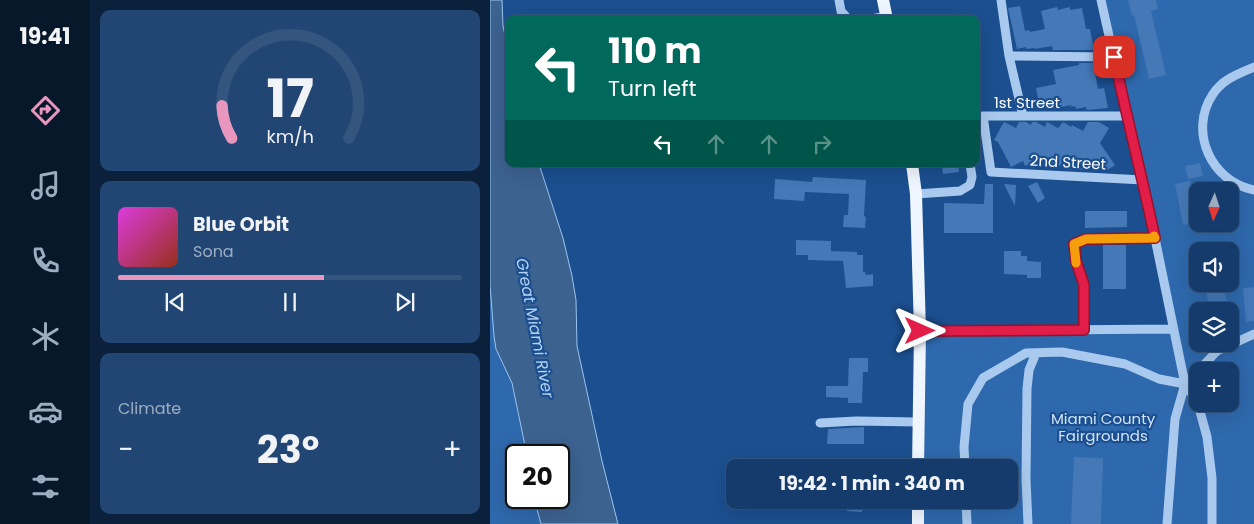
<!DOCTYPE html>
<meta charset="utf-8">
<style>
:root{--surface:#143b6b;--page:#214673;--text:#f1f3f6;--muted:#9dadc1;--line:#33557e;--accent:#e797bd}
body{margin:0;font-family:Poppins,sans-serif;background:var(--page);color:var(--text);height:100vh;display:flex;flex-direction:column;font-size:19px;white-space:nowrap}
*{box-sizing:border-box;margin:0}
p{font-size:16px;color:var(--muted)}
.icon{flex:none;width:28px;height:28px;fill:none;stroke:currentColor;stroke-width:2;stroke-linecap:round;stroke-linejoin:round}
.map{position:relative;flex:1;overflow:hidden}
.drawer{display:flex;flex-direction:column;gap:10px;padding:10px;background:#0b203b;width:400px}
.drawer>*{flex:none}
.top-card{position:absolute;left:15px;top:15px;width:475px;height:152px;border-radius:10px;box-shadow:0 5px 20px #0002,0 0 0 1px var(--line);background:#00695c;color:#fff;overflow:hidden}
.needle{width:32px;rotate:183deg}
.buttons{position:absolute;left:699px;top:182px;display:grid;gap:10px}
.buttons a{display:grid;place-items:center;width:50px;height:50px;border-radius:10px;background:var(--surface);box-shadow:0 5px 20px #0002,0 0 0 1px var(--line);font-size:25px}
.speed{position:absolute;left:15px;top:444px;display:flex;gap:10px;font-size:25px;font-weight:700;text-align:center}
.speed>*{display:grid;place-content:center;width:65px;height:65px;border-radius:50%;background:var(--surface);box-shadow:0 5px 20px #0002,0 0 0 1px var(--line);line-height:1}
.speed .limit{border:2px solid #111;border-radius:8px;background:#fff;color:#111}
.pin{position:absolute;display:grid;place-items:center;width:42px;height:42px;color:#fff;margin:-21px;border-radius:10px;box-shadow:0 2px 8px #0006}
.me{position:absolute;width:55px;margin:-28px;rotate:90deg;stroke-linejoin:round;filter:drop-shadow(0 0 4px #0008)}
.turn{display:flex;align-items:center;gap:18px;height:105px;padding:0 20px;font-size:22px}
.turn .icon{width:65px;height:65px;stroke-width:2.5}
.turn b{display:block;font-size:35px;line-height:42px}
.lanes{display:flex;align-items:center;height:48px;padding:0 20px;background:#0003;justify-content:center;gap:25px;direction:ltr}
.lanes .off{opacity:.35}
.big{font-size:38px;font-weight:700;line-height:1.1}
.drawer .card{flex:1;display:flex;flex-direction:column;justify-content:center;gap:8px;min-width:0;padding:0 18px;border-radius:10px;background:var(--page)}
.drawer .dial{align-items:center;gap:0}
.dial svg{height:130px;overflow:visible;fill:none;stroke:var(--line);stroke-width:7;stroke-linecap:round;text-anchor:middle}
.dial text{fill:var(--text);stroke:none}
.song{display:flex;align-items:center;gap:15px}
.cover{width:60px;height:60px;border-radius:8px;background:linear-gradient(135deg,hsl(300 70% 55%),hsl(10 70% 35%))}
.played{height:5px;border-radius:2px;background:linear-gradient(90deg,var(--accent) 60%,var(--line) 60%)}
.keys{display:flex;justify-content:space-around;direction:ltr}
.heat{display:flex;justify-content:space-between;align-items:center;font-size:28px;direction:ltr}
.trip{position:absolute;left:236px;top:459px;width:292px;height:50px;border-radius:10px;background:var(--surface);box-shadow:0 5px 20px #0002,0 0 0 1px var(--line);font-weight:700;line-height:50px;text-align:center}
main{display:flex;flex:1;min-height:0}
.tab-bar{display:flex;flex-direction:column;width:90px;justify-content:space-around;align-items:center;background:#08182b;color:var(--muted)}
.tab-bar .icon{width:35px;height:35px}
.tab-bar .active{color:var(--accent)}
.tab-bar b{font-size:22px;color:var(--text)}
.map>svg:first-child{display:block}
.green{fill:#2e69ad;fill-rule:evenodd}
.water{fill:#3c6290;stroke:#9cc4f0}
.building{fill:#4478b7}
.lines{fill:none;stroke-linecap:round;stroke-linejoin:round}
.minor{stroke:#a9c9ee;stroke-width:9}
.major{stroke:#f0f6ff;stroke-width:12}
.route-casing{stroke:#92132f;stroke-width:12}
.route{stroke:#e11d48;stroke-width:9}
.slow{stroke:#f59e0b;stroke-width:9}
.labels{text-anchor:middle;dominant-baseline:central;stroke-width:4.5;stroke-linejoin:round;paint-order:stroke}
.street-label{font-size:15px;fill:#fff;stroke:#1b4f8f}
.park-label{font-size:15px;fill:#cfe3fa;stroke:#1b4f8f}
.water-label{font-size:16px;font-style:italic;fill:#b5d3f5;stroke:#1b4f8f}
</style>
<main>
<nav class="tab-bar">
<b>19:41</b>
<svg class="icon active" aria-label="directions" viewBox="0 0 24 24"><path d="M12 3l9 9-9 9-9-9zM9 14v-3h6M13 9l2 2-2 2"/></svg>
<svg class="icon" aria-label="music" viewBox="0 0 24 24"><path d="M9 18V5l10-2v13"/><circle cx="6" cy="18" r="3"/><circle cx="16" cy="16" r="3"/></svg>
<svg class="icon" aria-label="phone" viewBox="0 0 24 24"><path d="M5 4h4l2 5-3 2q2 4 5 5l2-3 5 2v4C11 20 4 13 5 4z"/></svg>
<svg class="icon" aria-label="climate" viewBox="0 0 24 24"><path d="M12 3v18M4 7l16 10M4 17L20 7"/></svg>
<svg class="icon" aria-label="car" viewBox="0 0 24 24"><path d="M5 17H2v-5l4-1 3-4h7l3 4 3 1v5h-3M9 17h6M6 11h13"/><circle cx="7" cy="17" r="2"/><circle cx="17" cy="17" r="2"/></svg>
<svg class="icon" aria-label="filters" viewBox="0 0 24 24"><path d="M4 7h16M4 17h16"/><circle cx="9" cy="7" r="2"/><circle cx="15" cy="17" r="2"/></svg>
</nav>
<section class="drawer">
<div class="card dial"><svg viewBox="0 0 100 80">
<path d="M14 69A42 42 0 1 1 86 69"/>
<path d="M14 69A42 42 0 0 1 8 49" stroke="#e797bd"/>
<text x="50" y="56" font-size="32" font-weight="700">17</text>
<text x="50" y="72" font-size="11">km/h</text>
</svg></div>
<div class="card">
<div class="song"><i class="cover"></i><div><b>Blue Orbit</b><p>Sona</p></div></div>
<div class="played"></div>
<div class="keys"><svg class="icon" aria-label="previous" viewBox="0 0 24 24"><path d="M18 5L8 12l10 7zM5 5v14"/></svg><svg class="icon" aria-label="pause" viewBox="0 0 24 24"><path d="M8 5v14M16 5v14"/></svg><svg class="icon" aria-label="next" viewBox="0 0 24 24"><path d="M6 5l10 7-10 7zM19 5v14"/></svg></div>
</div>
<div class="card"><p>Climate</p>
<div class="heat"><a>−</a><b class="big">23°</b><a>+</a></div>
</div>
</section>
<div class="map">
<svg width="764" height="524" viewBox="0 0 764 524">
<rect width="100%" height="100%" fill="#1b4f8f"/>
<path class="green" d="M611,0H764V524H428V500H520V468L428,467L430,331L682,329ZM708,191H740V224H708ZM708,251H740V284H708ZM708,311H740V344H708ZM708,371H740V404H708Z
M0,285L6,349L22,383L37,455H26V498H44L51,524H0Z"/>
<path class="water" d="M0,0H12L13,26L19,53V164H49L73,238L82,276L86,300L87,346L112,461L128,524H51L44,498H69V455H37L22,383L6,349L4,336L0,285Z"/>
<path class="building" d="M638,0H666L668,9L661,11L676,75L659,79L644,15L642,16Z
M530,6L535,31L539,30L540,32L555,29L551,11L567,7L568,10L580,7V10L592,8L596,29H600L604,50H563L562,46L545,49V48L536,49V47L527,49L518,8Z
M589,63H603L608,89L614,88L618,108L597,110L596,107L586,109L585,106L580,107L582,105L566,108L567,105L550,108L546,88L566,84L563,70L589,65Z
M514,122L526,128L529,122H536L541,125L542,122H546L555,127L557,122L568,128L573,122L581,127L582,125L593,131L598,122H609L619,128L610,143L625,165L616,171L613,166L606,169L603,164L591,170L588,165L578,170L575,163L563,169L560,163L549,168L545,161L535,166L533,161L521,167L508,142L504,140Z
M710,163L713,176L698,179L695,166Z
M452,164H468L469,172L453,174Z
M323,177L376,180L374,216L376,217L375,228L353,227L354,215H358L359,194L315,192L314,201L284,199L285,179L322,182Z
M700,181L708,222L693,225L685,184Z
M547,182L555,198L548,203L538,186Z
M495,184H503V233H454V203L494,204Z
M514,184L526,185L525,206Z
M595,211H637V227L595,228Z
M306,240L341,241V251L367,252V255H373V272H375L376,275L383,274V286L356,288L353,261L318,260V255H306Z
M613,245H636V289H613Z
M514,251H531V256H537V261L551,262V278H537V275L514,274Z
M733,287L739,311H720L716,291Z
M764,287V321L756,322L753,288Z
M359,358H378V372H373L372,403H358V398L336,397V386H358Z
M374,427V444H337L338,429Z
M584,457L613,458L611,524H581Z
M357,500H373L372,512L357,511Z"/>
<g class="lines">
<path class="minor" d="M349,0L351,11L358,19
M511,0L519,56L533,116
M611,0L637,116L653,180L695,384L708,403
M381,19L397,16
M519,56L624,57
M764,67C748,74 733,79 723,94C698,131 721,182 764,190
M637,116H493L501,172L653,180
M426,194L470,191L480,185L482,177L480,164
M594,330V285L586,261L584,244L596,239L665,238
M430,331L683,329
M708,371L727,351L764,334
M708,404L717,437L722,478V524
M330,423L366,421L429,422
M475,468L474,447L478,404L493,378L536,353L572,352L635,364L669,379L695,384L708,371
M476,500L477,524
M538,524L536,479L537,389L539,370L546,353
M677,524L685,419L695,384"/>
<path class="major" d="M393,0L397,19
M422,164L426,194L430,331L428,468
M428,524V500"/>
</g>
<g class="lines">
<g class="route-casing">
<path id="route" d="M430,331L594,330V285L586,261L584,244L596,239L665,238C652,177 637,118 624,57"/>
</g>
<use href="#route" class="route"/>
<path class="slow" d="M586,263L584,244L596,239L665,238L664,236"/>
</g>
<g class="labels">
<g class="street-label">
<text x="537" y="102">1st Street</text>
<text transform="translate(578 162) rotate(3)">2nd Street</text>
</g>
<g class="park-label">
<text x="613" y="418">Miami County<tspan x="613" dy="17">Fairgrounds</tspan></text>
</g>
<g class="water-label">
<text transform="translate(45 328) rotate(79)">Great Miami River</text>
</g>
</g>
</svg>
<div class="buttons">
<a><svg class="needle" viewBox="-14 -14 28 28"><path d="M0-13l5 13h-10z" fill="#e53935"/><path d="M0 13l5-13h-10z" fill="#9dadc1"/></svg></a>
<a><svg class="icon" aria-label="sound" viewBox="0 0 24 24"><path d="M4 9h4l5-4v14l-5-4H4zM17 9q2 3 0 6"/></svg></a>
<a><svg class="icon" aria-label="layers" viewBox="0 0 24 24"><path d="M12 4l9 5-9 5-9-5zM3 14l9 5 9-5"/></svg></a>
<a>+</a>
</div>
<div class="speed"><div class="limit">20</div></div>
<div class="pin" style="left:624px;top:57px;background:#d93025"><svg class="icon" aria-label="arrive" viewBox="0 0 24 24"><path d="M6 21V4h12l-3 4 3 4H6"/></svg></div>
<svg class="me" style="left:430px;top:331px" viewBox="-20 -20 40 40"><path d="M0-17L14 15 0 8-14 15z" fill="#e11d48" stroke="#fff" stroke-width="4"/></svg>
<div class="trip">19:42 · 1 min · 340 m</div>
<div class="top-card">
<div class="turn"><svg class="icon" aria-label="left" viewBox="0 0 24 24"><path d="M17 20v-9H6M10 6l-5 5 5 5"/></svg><div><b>110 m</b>Turn left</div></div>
<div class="lanes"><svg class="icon" aria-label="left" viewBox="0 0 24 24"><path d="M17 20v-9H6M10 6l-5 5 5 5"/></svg><svg class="icon off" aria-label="ahead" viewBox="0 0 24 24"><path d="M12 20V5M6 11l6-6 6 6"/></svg><svg class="icon off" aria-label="ahead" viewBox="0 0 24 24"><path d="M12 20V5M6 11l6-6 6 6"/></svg><svg class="icon off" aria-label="right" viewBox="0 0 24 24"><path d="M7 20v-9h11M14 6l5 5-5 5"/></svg></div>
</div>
</div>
</main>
